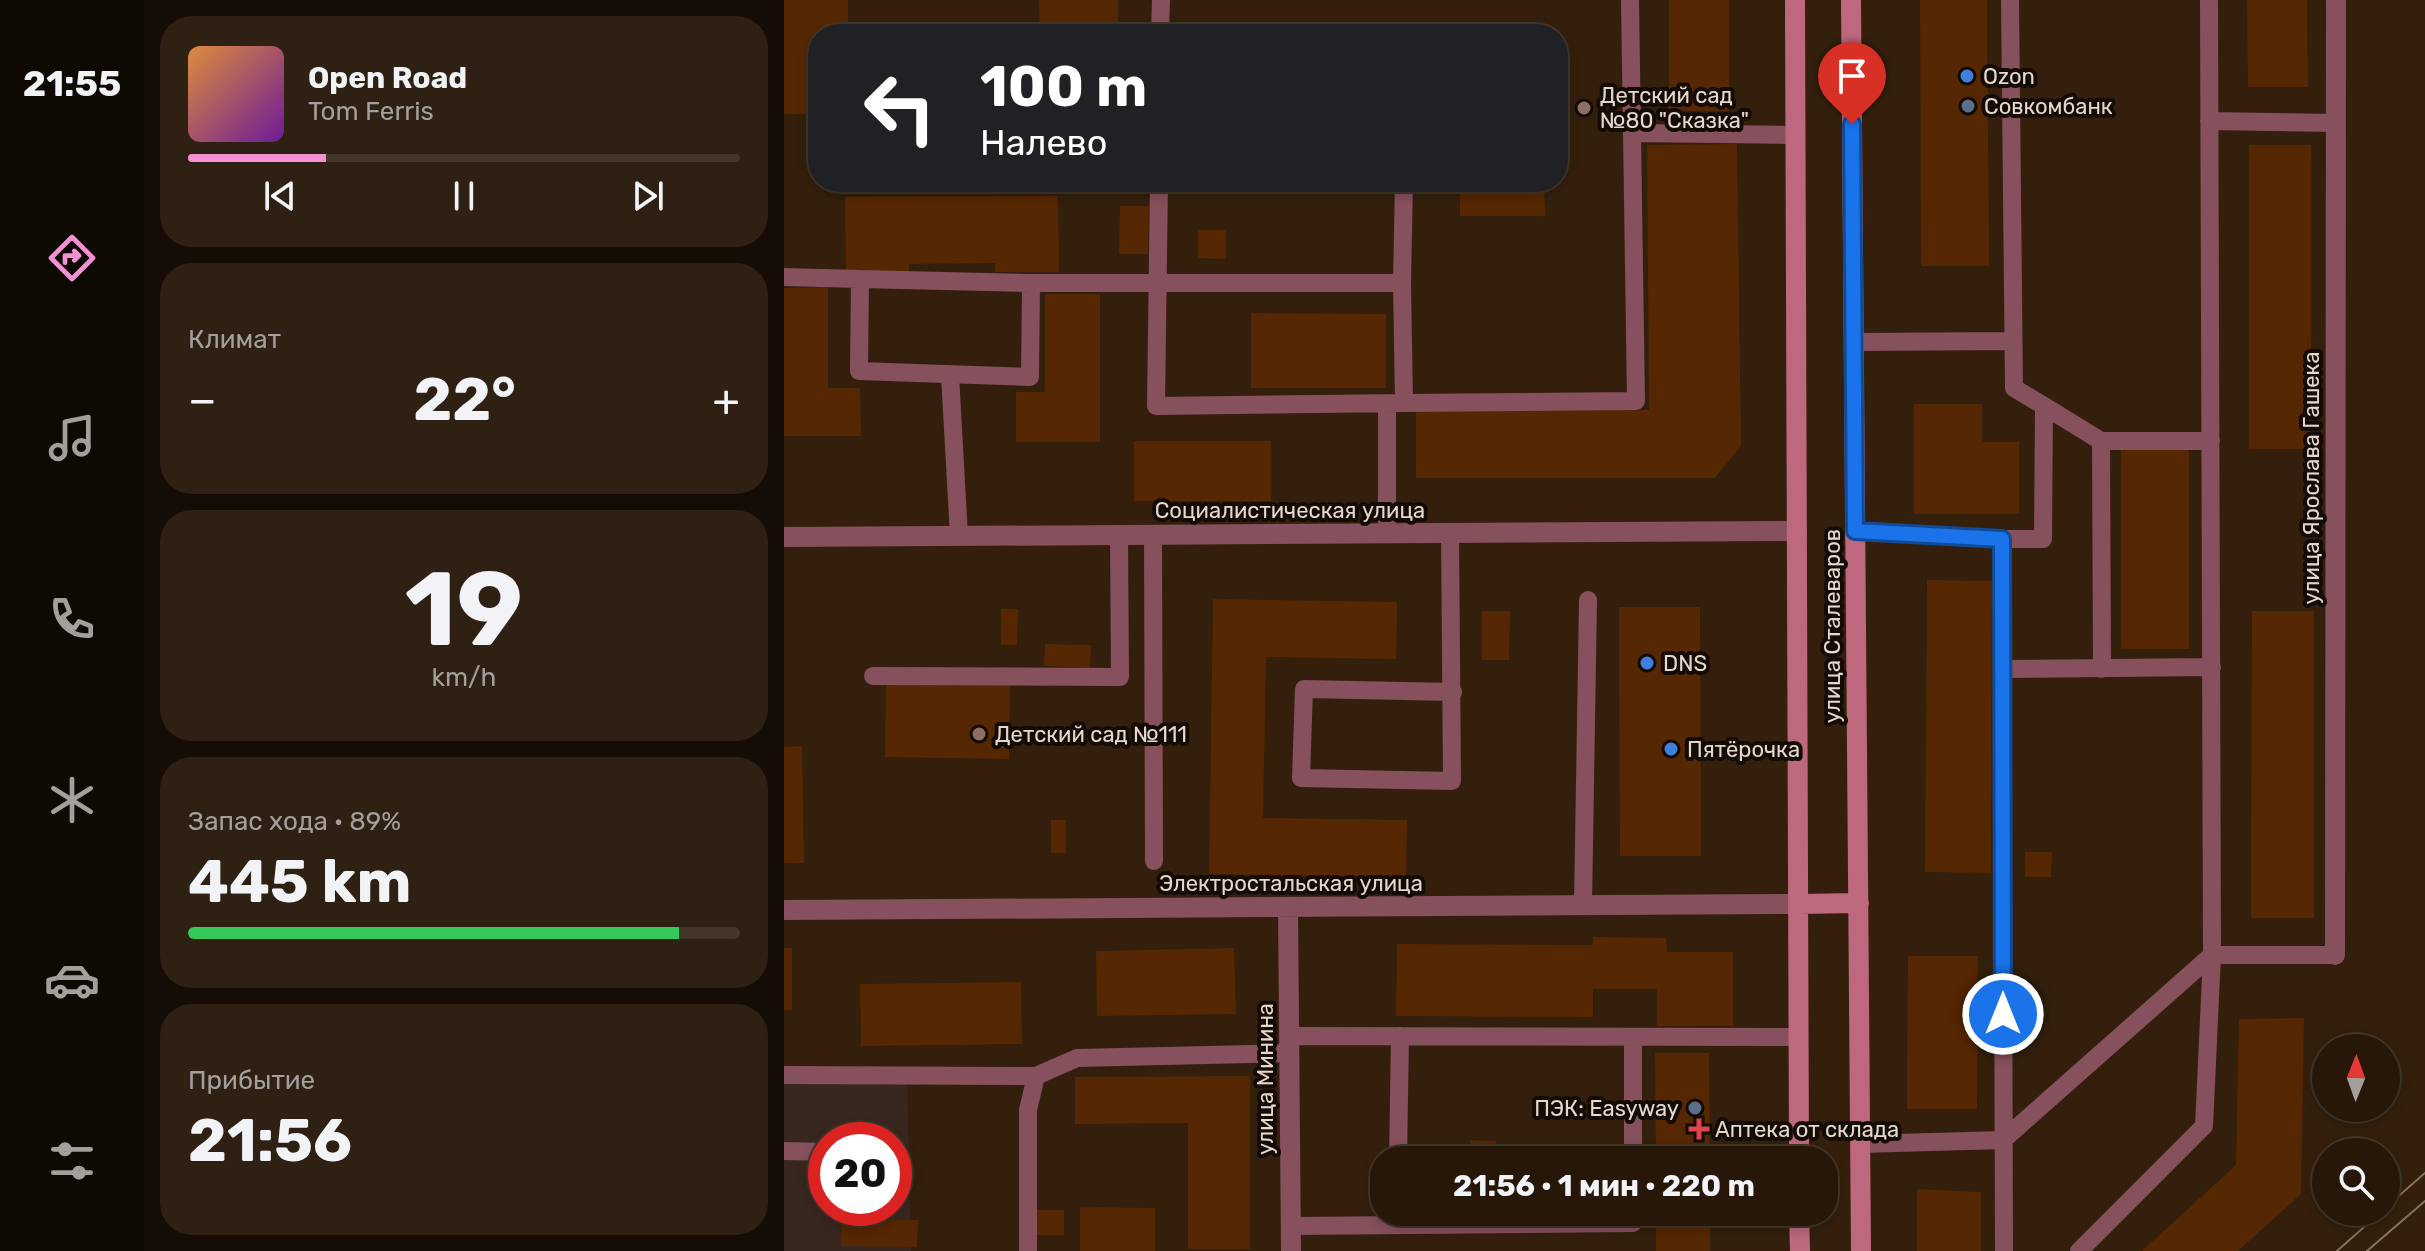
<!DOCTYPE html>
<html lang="ru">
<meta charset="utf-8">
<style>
:root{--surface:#261709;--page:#2e2012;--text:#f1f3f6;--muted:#a49f9c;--line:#42362a;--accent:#f491d5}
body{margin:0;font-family:Rubik,sans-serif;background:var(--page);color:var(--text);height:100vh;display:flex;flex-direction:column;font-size:30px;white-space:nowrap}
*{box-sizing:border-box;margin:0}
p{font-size:26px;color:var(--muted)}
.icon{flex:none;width:44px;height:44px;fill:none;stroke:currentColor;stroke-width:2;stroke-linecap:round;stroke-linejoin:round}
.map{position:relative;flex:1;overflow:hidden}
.side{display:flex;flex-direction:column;gap:16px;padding:16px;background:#150d05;width:640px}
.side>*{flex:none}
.top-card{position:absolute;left:24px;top:24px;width:760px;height:168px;border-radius:32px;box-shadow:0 4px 12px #0003,0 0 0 2px var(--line);background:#202124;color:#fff;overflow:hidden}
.needle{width:52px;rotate:1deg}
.fabs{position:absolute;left:1528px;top:1034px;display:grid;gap:16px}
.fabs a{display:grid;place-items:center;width:88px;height:88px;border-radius:50%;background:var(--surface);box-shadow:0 4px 12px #0003,0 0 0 2px var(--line);font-size:40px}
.speed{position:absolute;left:24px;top:1122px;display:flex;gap:16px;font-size:40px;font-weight:700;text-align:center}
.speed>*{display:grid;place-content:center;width:104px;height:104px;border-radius:50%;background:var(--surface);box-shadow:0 4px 12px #0003,0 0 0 2px var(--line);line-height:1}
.speed .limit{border:12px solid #d22;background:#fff;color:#111}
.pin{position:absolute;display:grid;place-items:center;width:68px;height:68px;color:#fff;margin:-82px -34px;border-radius:50% 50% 50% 0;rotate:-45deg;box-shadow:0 0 8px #0007}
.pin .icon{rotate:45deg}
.me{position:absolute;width:88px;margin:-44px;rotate:0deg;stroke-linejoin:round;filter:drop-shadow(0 0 6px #0008)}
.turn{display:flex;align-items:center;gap:28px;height:168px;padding:0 40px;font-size:36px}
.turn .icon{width:104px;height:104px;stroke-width:2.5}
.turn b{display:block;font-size:56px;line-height:68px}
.big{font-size:60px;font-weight:700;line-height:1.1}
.side .card{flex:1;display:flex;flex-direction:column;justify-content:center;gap:12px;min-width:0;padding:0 28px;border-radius:32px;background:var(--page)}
.side .dial{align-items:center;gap:0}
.dial b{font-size:104px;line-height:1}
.song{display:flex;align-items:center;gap:24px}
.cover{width:96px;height:96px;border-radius:12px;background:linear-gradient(135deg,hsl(30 70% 55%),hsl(280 70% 35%))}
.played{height:8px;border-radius:4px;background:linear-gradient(90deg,var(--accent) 25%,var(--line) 25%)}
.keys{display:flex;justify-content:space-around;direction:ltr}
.heat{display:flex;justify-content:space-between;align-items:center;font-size:44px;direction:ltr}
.charge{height:12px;border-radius:6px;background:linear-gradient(90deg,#34c759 89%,var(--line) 0)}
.trip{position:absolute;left:586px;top:1146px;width:468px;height:80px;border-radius:32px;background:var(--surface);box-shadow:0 4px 12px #0003,0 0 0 2px var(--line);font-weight:700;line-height:80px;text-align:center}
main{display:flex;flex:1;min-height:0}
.tab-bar{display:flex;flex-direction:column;width:144px;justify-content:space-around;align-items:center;background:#0f0904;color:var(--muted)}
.tab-bar .icon{width:56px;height:56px}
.tab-bar .current{color:var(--accent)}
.tab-bar b{font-size:36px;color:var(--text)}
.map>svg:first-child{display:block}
.commercial{fill:#38271e;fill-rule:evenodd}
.building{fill:#562703}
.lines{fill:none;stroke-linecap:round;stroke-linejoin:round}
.lane{stroke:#86505d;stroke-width:18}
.street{stroke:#86505d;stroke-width:20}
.secondary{stroke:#bd687d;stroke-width:20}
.tram{stroke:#847263;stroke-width:2}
.route-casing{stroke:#114b97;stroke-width:20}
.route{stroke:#1a73e8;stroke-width:14}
.shop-dot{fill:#3f7fe0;stroke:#140b04;stroke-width:3}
.service-dot{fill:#5c6f8a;stroke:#140b04;stroke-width:3}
.education-dot{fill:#8d6e63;stroke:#140b04;stroke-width:3}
.health-dot{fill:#e0444e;stroke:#140b04;stroke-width:3}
.labels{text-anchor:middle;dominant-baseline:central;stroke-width:8;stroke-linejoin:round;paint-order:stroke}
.poi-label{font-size:22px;fill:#e5d7cc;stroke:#140b04;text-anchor:start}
.street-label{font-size:22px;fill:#e5d7cc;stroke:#140b04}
</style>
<main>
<nav class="tab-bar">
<b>21:55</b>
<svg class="icon current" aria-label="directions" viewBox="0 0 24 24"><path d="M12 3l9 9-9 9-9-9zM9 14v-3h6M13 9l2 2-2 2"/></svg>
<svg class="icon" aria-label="music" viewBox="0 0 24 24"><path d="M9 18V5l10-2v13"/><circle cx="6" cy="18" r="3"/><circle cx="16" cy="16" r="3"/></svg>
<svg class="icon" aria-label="phone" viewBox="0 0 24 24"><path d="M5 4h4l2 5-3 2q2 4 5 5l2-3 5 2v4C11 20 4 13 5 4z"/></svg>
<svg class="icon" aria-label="climate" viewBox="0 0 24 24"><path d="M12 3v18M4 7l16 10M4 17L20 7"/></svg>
<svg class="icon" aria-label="car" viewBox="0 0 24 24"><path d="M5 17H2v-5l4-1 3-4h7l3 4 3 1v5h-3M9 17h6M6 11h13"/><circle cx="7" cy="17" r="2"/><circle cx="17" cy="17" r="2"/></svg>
<svg class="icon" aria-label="filters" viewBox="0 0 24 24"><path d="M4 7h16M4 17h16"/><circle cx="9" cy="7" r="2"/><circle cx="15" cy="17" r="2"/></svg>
</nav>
<section class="side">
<div class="card">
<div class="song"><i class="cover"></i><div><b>Open Road</b><p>Tom Ferris</p></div></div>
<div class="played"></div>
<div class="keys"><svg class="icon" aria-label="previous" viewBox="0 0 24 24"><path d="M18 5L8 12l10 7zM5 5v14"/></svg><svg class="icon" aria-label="pause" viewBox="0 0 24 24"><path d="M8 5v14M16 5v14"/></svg><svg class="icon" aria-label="next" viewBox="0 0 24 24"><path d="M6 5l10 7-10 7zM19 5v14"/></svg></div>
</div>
<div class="card"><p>Климат</p>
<div class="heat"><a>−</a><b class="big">22°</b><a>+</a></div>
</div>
<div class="card dial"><b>19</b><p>km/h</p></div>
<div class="card"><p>Запас хода · 89%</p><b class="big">445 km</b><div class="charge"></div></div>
<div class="card"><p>Прибытие</p><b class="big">21:56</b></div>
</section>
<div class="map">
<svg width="1641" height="1251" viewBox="0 0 1641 1251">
<rect width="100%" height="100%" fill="#331f0c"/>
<path class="commercial" d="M0,1072H123L127,1251H0ZM42,1140H110V1208H42Z"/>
<path class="building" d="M0,0H64V34H34V114H0Z
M255,0H334V34H256Z
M885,0H945V111H885Z
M1136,0H1203L1205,266H1137Z
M1463,0H1523L1524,87H1464Z
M953,144L957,446L931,478H632V410H865L863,145Z
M1465,145H1527V449H1465Z
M676,182H760L761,216H676Z
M274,196L275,272H211V263L125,264V273H62L61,197Z
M336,206H365L364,254H335Z
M414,230H442V259L414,258Z
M44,287V388H76L77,436H0V288Z
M261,294H316V442H232V392H261Z
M467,313L602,314V388H467Z
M1130,404H1198V442H1235V514H1130Z
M350,441H487V501H350Z
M1337,450H1405V649H1337Z
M1143,580L1208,581L1207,873L1141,872Z
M429,599L613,602L612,659L482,657L479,818L623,820L622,877L425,874Z
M835,607H916L917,856H836Z
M217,609H234L233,645H217Z
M698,611H726L725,660H698Z
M1468,611H1530V918H1467Z
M261,644L307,645L306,668L260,666Z
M102,683L226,685L225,759L101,757Z
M18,746L20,863H0V747Z
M267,820H282V853H267Z
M1241,852H1268L1267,877H1241Z
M809,937L882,938L883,952H949V1026H873V989H809V1017L612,1016L613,944L809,945Z
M0,948H8V1010H0Z
M450,948L452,1014L313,1016L312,951Z
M1124,956H1194L1193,1109H1123Z
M237,982L238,1044L77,1046L76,984Z
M1520,1018L1517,1194L1454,1251H1358L1452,1165L1455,1019Z
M871,1053H925L926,1160H872Z
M466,1076V1249H404V1123L291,1124V1077Z
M686,1140L712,1141V1160H686Z
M1133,1189L1197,1192V1251H1133Z
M296,1207L371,1208V1251H296Z
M249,1210H280V1235H248Z
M872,1212H926V1251H872Z
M58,1218L134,1220L133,1247L57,1246Z"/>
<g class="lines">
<path class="lane" d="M376,34L377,0
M1425,121L1552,123
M848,133L1011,135
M375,182L372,406L620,403
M0,277L76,279L75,371L246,377L247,283H618L620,403L852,401L846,0
M76,279L247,283
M618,283L620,182
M1070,342L1229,341
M166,375L175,536
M603,403V533
M1260,406L1317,441H1427
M1317,441L1318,669
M1071,531L1218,539
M666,533L668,781L517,778L520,689L669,692
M369,535L370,861
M1218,669L1428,667
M89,676L336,677L335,535
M799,905L804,600
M505,1036L1015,1037
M849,1037V1160
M0,1075L252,1076
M1076,1144L1219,1140L1428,955H1551
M0,1151L42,1152
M614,1160L616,1036
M506,1226L849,1223V1212
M244,1251V1110L252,1076L293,1058L505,1053
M1220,1251L1218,539H1259L1260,406L1230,388L1226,0
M1295,1251L1420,1126L1428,955L1425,0"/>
<path class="street" d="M0,537L1013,531
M504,907L507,1251
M0,910L1014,904
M1551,955L1552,0"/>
<path class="secondary" d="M1011,0L1015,1160
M1067,0L1077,1251
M1014,904L1075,903
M1015,1212L1016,1251"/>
<path class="tram" d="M1602,1207L1641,1173
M1553,1251L1597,1212
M1583,1251L1641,1201"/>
</g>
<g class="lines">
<g class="route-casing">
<path id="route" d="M1068,124L1071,531L1218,539L1219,1014"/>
</g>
<use href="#route" class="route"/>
</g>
<g class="shop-dot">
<circle cx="1183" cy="76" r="8"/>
<circle cx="863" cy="663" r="8"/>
<circle cx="887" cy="749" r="8"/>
</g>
<g class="service-dot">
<circle cx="1184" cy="106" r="8"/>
<circle cx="911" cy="1108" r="8"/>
</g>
<g class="education-dot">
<circle cx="800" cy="108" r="8"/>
<circle cx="195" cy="734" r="8"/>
</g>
<path class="health-dot" d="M911 1117h8v8h8v8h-8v8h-8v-8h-8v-8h8z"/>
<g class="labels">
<g class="poi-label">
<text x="1199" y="76">Ozon</text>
<text x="816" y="95">Детский сад<tspan x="816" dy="25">№80 "Сказка"</tspan></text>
<text x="1200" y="106">Совкомбанк</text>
<text x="879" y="663">DNS</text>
<text x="211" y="734">Детский сад №111</text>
<text x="903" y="749">Пятёрочка</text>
<text x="895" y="1108" text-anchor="end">ПЭК: Easyway</text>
<text x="931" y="1129">Аптека от склада</text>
</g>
<g class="street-label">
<text transform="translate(1527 478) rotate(-90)">улица Ярослава Гашека</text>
<text x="506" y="510">Социалистическая улица</text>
<text transform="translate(1048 626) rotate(-90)">улица Сталеваров</text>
<text x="507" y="883">Электростальская улица</text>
<text transform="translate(481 1079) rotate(-90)">улица Минина</text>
</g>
</g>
</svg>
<div class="fabs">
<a><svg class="needle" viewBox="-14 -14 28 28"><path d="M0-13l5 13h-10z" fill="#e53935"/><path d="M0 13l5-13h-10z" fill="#a49f9c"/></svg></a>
<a><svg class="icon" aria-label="search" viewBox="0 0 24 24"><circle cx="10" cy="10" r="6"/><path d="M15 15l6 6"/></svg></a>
</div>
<div class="speed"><div class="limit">20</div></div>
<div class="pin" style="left:1068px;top:124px;background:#d93025"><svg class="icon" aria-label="arrive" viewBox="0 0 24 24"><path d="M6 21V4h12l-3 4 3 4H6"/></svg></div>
<svg class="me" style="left:1219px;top:1014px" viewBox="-20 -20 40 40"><circle r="17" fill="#1a73e8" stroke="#fff" stroke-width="3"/><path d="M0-11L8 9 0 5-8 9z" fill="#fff"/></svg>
<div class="trip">21:56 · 1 мин · 220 m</div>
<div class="top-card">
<div class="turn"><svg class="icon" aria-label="left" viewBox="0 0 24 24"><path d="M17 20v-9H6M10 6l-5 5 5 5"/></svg><div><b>100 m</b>Налево</div></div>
</div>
</div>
</main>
